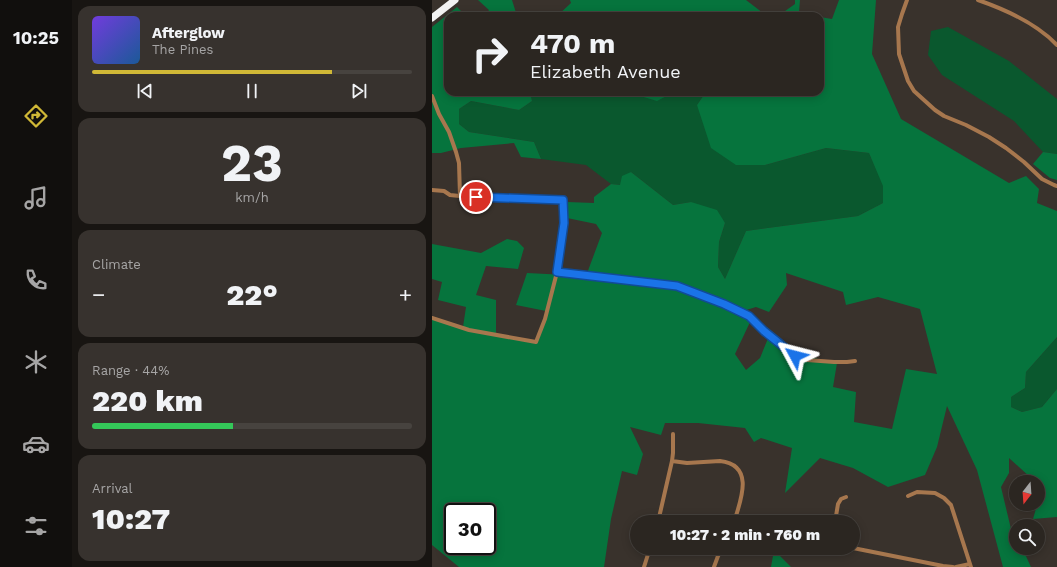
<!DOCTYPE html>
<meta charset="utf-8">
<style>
:root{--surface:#2b2621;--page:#37322e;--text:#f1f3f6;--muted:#a6a5a5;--line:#47433f;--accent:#d0b836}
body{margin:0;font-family:"Work Sans",sans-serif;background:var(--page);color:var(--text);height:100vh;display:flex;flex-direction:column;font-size:15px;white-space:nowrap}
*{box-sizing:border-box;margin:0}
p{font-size:13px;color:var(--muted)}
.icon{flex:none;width:22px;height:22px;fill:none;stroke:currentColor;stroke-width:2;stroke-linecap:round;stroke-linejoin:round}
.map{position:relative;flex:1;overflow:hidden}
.drawer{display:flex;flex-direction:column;gap:6px;padding:6px;background:#181512;width:360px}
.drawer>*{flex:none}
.top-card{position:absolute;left:12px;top:12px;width:380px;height:84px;border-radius:12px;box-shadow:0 2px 10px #0003,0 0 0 1px var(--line);background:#2b2621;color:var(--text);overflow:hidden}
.needle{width:26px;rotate:197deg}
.fabs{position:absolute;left:577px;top:475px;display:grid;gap:8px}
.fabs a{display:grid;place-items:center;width:36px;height:36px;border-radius:50%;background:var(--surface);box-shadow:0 2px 10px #0003,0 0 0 1px var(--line);font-size:20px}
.speed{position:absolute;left:12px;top:503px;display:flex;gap:8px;font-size:20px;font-weight:700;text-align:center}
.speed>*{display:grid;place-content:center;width:52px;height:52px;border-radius:50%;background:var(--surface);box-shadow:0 2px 10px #0003,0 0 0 1px var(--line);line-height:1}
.speed .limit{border:2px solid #111;border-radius:6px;background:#fff;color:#111}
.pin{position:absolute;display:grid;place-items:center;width:34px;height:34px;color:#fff;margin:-17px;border:2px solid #fff;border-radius:50%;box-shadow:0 1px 4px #0007}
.me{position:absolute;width:44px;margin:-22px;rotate:308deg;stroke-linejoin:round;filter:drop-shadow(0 0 3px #0008)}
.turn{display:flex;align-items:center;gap:14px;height:84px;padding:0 20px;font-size:18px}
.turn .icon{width:52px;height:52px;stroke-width:2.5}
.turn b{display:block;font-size:28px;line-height:34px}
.big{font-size:30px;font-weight:800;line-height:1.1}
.drawer .tile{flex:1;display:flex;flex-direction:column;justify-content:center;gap:6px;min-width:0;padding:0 14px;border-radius:12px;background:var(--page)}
.drawer .dial{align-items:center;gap:0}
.dial b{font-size:52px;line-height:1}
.song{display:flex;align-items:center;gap:12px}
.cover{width:48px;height:48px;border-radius:6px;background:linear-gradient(135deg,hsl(260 70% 55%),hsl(210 70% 35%))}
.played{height:4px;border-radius:2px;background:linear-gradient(90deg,var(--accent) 75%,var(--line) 75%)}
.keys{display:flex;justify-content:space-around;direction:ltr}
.heat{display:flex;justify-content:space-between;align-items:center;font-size:22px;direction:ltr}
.charge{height:6px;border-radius:3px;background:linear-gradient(90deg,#34c759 44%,var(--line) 0)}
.trip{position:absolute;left:198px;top:515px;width:230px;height:40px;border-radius:20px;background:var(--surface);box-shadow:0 2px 10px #0003,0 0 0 1px var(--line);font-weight:800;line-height:40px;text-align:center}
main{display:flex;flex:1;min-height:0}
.menu{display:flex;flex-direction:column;width:72px;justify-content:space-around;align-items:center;background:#110f0d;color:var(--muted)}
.menu .icon{width:28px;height:28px}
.menu .on{color:var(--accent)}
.menu b{font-size:18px;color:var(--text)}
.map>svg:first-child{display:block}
.green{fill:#0a582e}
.forest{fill:#06743d;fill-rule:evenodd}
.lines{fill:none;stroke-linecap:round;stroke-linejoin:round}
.street{stroke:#a7774e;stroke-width:4}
.highway{stroke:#f2f2f2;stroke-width:7}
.route-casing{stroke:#114b97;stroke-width:10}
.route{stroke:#1a73e8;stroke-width:7}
</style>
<main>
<nav class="menu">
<b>10:25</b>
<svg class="icon on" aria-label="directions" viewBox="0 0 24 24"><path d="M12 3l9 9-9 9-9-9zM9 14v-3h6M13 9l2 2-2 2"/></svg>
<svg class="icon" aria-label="music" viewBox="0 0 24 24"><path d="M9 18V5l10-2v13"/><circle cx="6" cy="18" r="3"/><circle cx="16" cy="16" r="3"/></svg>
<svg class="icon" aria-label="phone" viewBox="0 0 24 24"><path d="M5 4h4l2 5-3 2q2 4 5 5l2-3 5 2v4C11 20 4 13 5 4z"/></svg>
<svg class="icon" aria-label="climate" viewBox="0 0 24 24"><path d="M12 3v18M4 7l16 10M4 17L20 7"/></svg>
<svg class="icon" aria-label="car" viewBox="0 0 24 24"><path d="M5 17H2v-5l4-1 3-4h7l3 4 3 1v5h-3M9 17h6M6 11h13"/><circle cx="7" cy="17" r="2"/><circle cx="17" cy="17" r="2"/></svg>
<svg class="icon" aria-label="filters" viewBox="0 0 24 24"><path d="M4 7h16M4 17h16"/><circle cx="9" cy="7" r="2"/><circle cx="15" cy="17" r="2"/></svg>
</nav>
<section class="drawer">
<div class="tile">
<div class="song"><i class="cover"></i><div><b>Afterglow</b><p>The Pines</p></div></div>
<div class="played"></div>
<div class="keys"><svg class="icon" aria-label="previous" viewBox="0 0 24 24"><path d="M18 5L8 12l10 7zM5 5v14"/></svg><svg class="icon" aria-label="pause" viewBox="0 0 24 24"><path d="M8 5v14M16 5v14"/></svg><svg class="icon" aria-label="next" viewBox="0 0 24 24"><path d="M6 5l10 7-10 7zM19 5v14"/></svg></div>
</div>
<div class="tile dial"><b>23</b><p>km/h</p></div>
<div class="tile"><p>Climate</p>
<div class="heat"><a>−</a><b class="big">22°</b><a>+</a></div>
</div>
<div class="tile"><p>Range · 44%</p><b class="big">220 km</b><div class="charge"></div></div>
<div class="tile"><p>Arrival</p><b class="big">10:27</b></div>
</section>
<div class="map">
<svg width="625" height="567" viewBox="0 0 625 567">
<rect width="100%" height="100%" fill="#39322c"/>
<path class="green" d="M516,27L577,61L625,99V154L611,152L582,121L510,75L496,55L499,31Z
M98,92H274L265,105L333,165L394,148L437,153L452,186L451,203L426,216L314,231L293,279L286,267L287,242L293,223L259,202L241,205L199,172L188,185L179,184L154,165L109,159L102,142L37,132L27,124V109L39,101L87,110L100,101Z
M625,337V389L610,407L590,412L579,407V397L593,388L594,372Z"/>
<path class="forest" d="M46,0H80L85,16H53L57,10Z
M138,0H314L335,16H125L139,3Z
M363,0H368L367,12L384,16H346L363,4Z
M407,0H444L440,54L469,119L577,183L594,176L607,189L605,203L625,211V337L594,372L593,388L579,397V407L590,412L610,407L625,389V517L601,519L607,498L606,495V482H601L599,478L577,458V473L569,487L579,529L584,530V548H594L593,554L599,567H571L545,470L515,406L505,447L493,475L456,487L421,468L388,458L353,493L360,448L329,438L322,442L313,428L266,423H233L229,435L198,427L211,454L205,475L190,471L179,519L172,567H27L0,545V317L31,327L34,307L6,300L10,282L0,279V244L49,253L75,239L85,241L92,248L86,269L54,266L44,295L64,300V334L105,342L114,311L84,305L95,273L154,276L170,233L164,224L135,218V202L162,203V197L179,184L188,185L190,176L199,172L241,205L259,202L285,210L293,223L287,242L286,267L293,279L314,231L426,216L451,203V186L437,153L394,148L333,165H304L279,148L265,105L274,92H388V17L400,19ZM354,273L411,292L414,305L446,297L488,309L505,374L474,369L460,429L422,422L424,392L401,387L405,363L363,354L337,336L328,358L314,370L303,354L319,320L311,311L324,307L337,312L355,285ZM21,512H55V546H21Z
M25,7L34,16H16V92H98L100,101L87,110L39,101L27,109V124L37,132L102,142L109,159L89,157L82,143L29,148L9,153H0V27Z
M195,92H242L225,101Z
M611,152L625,154V180L618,178L601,164Z
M342,550L359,567H339Z"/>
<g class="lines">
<path class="street" d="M475,0L470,14L466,27L467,54L476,81L482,91L503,110L512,116L534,125L557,137L574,148L592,162L610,179L622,185L625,186
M546,0C575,10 604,23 625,45
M0,96L7,114L17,132L24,152L27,163L28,196
M0,190L12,191L18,195L57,199L131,200V223L124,276L113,319L104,342L37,330L0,318
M125,272L245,286L291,304L317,316L332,331L363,356L375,360L402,362H415L423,361
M240,461L255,463L288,461C323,465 309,500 302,522
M476,496L485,492L503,493L512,498L519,505L539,567
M226,522L240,461L241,453V434
M403,522L406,504L409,499L414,497
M421,548L511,566L521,567
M212,567L218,548
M282,567L286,556L290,548
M524,567L538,564"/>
<path class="highway" d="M0,18L23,0"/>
</g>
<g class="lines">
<g class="route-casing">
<path id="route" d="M44,197L131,200L132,223L125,272L245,286L292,304L317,316L332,331L363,356"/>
</g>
<use href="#route" class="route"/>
</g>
</svg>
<div class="fabs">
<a><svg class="needle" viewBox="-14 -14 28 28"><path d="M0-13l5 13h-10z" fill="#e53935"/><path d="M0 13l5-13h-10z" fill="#a6a5a5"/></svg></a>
<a><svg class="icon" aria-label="search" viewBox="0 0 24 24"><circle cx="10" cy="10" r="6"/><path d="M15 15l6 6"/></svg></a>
</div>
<div class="speed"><div class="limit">30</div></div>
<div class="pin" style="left:44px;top:197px;background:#d93025"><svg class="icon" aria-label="arrive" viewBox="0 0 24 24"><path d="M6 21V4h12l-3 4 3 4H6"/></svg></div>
<svg class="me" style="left:363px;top:356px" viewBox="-20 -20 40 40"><path d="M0-17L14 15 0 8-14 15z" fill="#1a73e8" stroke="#fff" stroke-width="4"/></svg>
<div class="trip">10:27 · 2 min · 760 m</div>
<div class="top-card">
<div class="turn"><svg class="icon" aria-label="right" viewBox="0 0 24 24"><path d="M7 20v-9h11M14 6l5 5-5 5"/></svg><div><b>470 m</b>Elizabeth Avenue</div></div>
</div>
</div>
</main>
